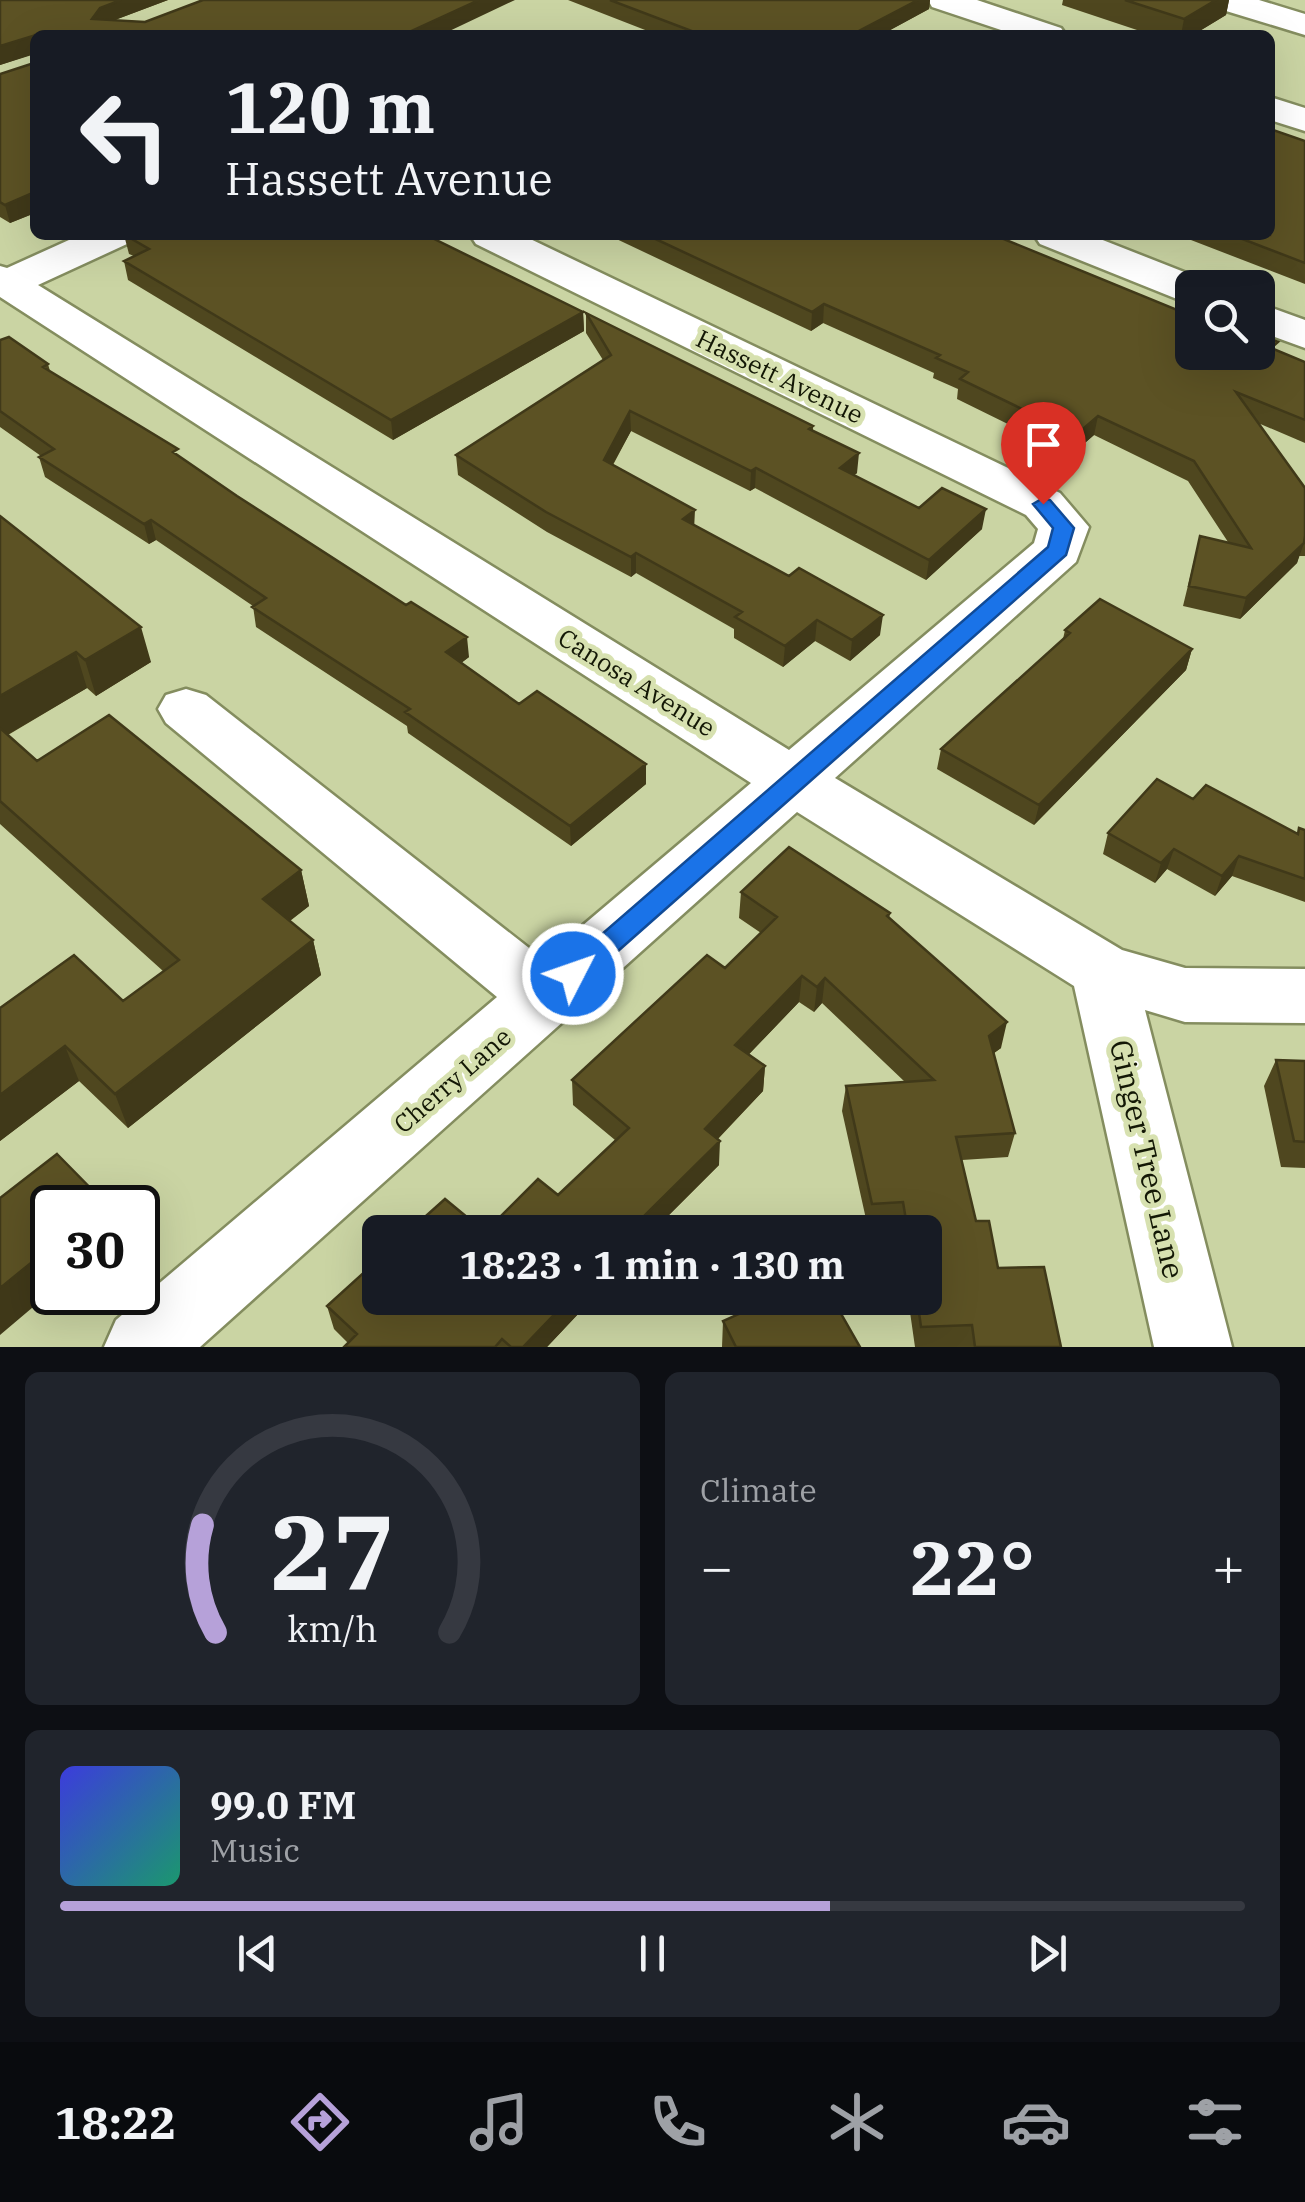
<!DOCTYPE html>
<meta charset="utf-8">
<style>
:root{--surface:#171b24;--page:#20242c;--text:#f1f3f6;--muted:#9ea1a6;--line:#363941;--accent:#b6a1d9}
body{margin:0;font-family:"IBM Plex Serif",serif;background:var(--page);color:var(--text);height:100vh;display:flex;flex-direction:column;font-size:38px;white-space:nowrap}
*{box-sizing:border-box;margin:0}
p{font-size:32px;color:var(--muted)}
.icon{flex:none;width:55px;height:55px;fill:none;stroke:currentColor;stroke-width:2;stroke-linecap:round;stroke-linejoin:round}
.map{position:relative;height:1347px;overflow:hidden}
.side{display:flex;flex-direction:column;gap:25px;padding:25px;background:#0d0f14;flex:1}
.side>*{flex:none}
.guide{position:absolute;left:30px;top:30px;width:1245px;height:210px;border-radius:15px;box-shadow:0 10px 40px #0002;background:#171b24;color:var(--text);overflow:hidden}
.controls{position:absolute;left:1175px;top:270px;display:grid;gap:20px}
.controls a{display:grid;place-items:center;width:100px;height:100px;border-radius:15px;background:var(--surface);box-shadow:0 10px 40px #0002;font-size:50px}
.speed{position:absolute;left:30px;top:1185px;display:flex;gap:20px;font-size:50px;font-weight:700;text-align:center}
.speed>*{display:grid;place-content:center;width:130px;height:130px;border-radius:50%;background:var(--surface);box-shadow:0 10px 40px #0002;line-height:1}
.speed .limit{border:5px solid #111;border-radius:15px;background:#fff;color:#111}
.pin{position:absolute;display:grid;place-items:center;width:85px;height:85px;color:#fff;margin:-102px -42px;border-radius:50% 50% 50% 0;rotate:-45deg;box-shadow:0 0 10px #0007}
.pin .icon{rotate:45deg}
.me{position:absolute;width:110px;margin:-55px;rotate:49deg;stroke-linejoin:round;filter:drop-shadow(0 0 8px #0008)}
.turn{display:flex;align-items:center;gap:35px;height:210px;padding:0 30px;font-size:45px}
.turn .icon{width:130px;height:130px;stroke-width:2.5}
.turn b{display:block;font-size:70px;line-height:85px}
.big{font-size:75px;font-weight:700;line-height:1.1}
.side .card{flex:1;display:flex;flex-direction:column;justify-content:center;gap:15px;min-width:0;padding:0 35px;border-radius:15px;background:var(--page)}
.side .dial{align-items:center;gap:0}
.dial svg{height:260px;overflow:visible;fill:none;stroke:var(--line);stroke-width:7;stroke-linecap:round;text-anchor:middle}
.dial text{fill:var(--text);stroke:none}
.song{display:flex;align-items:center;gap:30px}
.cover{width:120px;height:120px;border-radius:15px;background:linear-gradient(135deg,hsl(240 70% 55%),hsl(160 70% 35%))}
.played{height:10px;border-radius:5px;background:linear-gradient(90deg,var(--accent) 65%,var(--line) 65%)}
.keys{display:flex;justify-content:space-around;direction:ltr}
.heat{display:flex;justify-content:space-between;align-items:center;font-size:55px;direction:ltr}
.side .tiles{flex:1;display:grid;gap:25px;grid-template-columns:1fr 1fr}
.card:last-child{grid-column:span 2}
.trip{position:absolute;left:362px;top:1215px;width:580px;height:100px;border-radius:15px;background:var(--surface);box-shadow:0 10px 40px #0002;font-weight:700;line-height:100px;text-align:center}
.tabs{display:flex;height:160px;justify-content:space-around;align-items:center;background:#090b0e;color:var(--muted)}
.tabs .icon{width:70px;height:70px}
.tabs .current{color:var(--accent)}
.tabs b{font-size:45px;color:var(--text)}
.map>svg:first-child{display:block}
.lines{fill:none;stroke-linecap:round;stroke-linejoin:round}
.minor-casing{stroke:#848d5f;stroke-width:5}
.minor{fill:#fff;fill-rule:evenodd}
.wall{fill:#4f471f}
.shaded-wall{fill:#403919}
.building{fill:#5c5224;stroke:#403919;stroke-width:2.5}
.route{fill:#1a73e8;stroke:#114b97;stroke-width:2.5}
.labels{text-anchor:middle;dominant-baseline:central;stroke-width:10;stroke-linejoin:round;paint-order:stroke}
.street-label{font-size:25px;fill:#131705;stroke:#d7e1b0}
.near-street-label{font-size:30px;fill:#131705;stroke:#d7e1b0}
</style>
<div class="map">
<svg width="1305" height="1347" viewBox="0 0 1305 1347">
<rect width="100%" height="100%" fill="#cad4a3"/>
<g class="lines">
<g class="minor-casing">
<path id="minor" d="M928,0H977L1061,28L1066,35H1016L932,7Z
M1209,0H1259L1305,14V35L1213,7Z
M1270,97L1305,108V131L1270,120Z
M80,235H133L127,244L38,285L789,750L1034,543L1038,529L1026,515L476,244L470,235H522L1060,493L1089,527L1076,562L835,778L1122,950L1185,968L1305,969V1023L1185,1022L1145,1010L1232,1347H1154L1074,986L797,812L200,1347H104L116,1320L497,997L166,723L158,709L166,695L186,689L206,695L543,959L751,783L0,297V266L7,268Z
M1034,235H1090L1207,281L1211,288H1192V303L1177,299L1040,244Z
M1258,303L1305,320V348L1258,331Z"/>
</g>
<use href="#minor" class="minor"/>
</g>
<path class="wall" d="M0,0H168L115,20L145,22L515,0L35,35V213L10,223L0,217V74L34,63L33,54L0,65Z
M568,0H930L929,9L881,35H658Z
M1063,0H1229L1226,15L1193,35H1152L1062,5Z
M1305,141V284L1178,235H1270Z
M124,235L583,312L584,331L393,440L128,280L124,261L134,256L129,254Z
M608,235H994L1305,362V443L1258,423L1305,488V556H1299L1297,563L1240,619L1183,606L1200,536L1228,542L1188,481L1094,435L1071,455L957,399L958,389L933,378L934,373L823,323L811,331Z
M586,313L813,426V430L857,473L854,475L919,508L982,529L926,580L755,488L750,491L631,431L613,465L694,525L880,635L850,661L815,641L783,667L734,638V629L636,573L631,577L547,532L458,475L456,455L603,360L586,333Z
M0,340L48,364L50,371L179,456L469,657L461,663L519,704L646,784L571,846L408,733L407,726L256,627L253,606L156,540L149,544L45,477L39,457L41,456L0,427Z
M0,516L151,662L96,696L87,688L8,735L37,761L301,870L309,906L290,921L313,940L321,975L128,1128L79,1081L0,1141V1008L123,1001L163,971L0,824Z
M1065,630L1192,649L1186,670L1034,825L937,769L941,749L1063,639Z
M1193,799L1297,834L1305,830V902L1232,876L1215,896L1167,869L1155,883L1103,854L1108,833Z
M741,892L890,913L889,919L1001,1048L994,1053L1015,1133L1008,1157L962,1160L976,1221L998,1268L1061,1347H915L908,1298H925V1232H900L899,1226L868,1228L842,1111L846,1086L905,1082L822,1003L814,1012L799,1002L749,1054L765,1066L763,1091L718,1139L719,1165L652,1232H408H485L558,1195L615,1140L573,1105L572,1080L725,968L761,933L739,918Z
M1276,1060L1305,1061V1168L1281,1167L1264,1086Z
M380,1298H579L580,1312L547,1347H344L348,1343L334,1329L327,1306Z
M723,1321L860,1347H722Z"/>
<path class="shaded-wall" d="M121,0H168L104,24L92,19L100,8Z
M479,0H515L441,35H403Z
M918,0H930L929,9L881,35H851Z
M1216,0H1229L1226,15L1193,35H1181L1184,19Z
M33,36L35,54L0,65V46Z
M35,192V213L10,223L5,205Z
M824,304L823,323L811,331L812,312Z
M583,312L584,331L393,440L391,420Z
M630,411L631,431L604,480V460Z
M1098,416L1094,435L1071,455L1076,435Z
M859,453L857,473L838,488L840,468Z
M756,468L755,488L750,491L751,471Z
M986,509L982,529L926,580L929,560Z
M695,510L694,530L683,519Z
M151,520L156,540L149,544L144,524Z
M1304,543L1297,563L1240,619L1246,598Z
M636,553V573L631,577V557Z
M883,615L880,635L850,661L852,640Z
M817,620L815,641L783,667L785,646Z
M141,627L151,662L96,696L85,660Z
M467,637L469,657L448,673L446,652Z
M1192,649L1186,670L1034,825L1039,805Z
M76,652L87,688L0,739V696Z
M646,764V784L571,846L570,826Z
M1174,849L1167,869L1155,883L1161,863Z
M1239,856L1232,876L1215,896L1222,876Z
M301,870L309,906L272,934L263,899Z
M313,940L321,975L128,1128L115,1094Z
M802,976L799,1002L734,1070L735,1045Z
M825,978L822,1003L814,1012L817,987Z
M1007,1022L1001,1048L983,1061L989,1036Z
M65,1046L79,1081L0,1141V1095Z
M765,1066L763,1091L704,1153L705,1129Z
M720,1141L719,1165L652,1232H629Z
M614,1218V1232H600Z
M52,1246V1291L0,1335V1288Z
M570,1298H579L580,1312L547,1347H523Z"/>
<path class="building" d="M0,0H121L100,8L92,19L145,22L203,0H479L403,35H35V192L5,205L0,202V74L34,63L33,36L0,46Z
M610,0H918L851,35H702Z
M1125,0H1216L1184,19Z
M1270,129L1305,141V263L1232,235H1270Z
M125,235H426L583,312L391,420L124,261L149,249Z
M647,235H994L1192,316V352H1258V334L1278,342L1271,348L1305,362V420L1236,392L1305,488V536L1304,543L1246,598L1189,586L1200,536L1251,548L1194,461L1098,416L1076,435L960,379L968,372L936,358L940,355L824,304L812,312Z
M586,313L813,426L809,429L859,453L840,468L919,508L942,488L986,509L929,560L756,468L751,471L630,411L604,460L695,510L683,519L789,576L799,568L883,615L852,640L817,620L785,646L735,617L742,612L636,553L631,557L546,512L456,455L611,355Z
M9,337L48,364L43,367L178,449L173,452L237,496L406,605L411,602L467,637L446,652L519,704L537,691L646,764L570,826L405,712L410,709L252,607L266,598L151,520L144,524L39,457L54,449L0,411V340Z
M0,516L141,627L85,660L76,652L0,696Z
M1100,599L1192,649L1039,805L941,749L1070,633L1065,630Z
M109,715L301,870L263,899L313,940L115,1094L65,1046L0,1095V1008L74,955L123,1001L179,960L0,801V728L37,761Z
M1157,779L1193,799L1206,785L1298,834L1299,828L1305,830V879L1239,856L1222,876L1174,849L1161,863L1108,833Z
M789,847L890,913L887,916L1007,1022L989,1036L1015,1133L956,1137L976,1221H989L998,1268L1044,1267L1061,1347H975L972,1325L921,1327L917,1298H925V1232H908L903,1202L872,1204L846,1086L934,1080L825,978L817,987L802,976L735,1045L765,1066L705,1129L720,1141L629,1231L614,1218L600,1232H408L445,1199L485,1232L538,1179L558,1195L629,1128L572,1080L707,955L725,968L777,917L741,892Z
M1276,1060L1305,1061V1142L1294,1141Z
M57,1154L105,1203L99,1208H52V1246L0,1288V1198Z
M380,1258V1298H570L523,1347H511L502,1339L495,1347H344L357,1334L327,1306Z
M774,1298H832L860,1347H736L723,1321Z"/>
<path class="route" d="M1043,498L1050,500L1074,528L1066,555L583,982H564L560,974L564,967L1048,547L1053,528L1033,504Z"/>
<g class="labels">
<g class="street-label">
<text transform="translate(780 376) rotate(26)">Hassett Avenue</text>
<text transform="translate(637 682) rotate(32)">Canosa Avenue</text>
<text transform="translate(452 1080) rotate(-41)">Cherry Lane</text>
</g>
<g class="near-street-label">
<text transform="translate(1148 1159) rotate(77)">Ginger Tree Lane</text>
</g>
</g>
</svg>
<div class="controls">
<a><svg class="icon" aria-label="search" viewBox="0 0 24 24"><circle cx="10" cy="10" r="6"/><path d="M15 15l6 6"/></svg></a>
</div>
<div class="speed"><div class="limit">30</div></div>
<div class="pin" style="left:1043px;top:504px;background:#d93025"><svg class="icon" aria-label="arrive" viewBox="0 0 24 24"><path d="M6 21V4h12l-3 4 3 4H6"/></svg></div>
<svg class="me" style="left:573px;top:974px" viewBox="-20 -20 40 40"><circle r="17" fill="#1a73e8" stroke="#fff" stroke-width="3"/><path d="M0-11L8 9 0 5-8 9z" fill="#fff"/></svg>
<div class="trip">18:23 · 1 min · 130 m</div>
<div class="guide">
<div class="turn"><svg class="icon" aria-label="left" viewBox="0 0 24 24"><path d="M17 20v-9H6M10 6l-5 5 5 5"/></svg><div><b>120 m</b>Hassett Avenue</div></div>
</div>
</div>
<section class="side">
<div class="tiles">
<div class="card dial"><svg viewBox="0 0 100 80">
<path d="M14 69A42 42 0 1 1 86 69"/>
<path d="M14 69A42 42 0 0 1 10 36" stroke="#b6a1d9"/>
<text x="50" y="56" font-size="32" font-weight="700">27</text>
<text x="50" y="72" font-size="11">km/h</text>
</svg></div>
<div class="card"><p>Climate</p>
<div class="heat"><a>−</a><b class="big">22°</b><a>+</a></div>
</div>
<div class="card">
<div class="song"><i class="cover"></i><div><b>99.0 FM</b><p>Music</p></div></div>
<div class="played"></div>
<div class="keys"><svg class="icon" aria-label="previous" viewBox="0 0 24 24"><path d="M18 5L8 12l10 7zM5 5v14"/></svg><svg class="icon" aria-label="pause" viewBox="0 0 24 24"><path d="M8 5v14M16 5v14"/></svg><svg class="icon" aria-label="next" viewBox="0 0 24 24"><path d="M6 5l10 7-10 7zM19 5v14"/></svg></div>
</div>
</div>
</section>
<nav class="tabs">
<b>18:22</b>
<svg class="icon current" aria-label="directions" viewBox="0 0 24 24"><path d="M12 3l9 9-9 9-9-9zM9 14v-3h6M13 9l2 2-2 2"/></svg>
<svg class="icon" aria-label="music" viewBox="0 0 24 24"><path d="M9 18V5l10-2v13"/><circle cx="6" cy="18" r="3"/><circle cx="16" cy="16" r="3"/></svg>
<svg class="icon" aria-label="phone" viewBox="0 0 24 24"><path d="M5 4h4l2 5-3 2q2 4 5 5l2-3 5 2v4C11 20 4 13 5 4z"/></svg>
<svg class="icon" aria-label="climate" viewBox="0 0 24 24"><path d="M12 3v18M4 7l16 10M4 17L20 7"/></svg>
<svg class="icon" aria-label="car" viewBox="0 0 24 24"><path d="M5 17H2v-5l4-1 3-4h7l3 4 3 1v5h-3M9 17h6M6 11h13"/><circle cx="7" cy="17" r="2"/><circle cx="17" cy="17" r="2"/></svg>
<svg class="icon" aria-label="filters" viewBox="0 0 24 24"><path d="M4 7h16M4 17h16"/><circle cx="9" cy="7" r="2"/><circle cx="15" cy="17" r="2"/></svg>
</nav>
